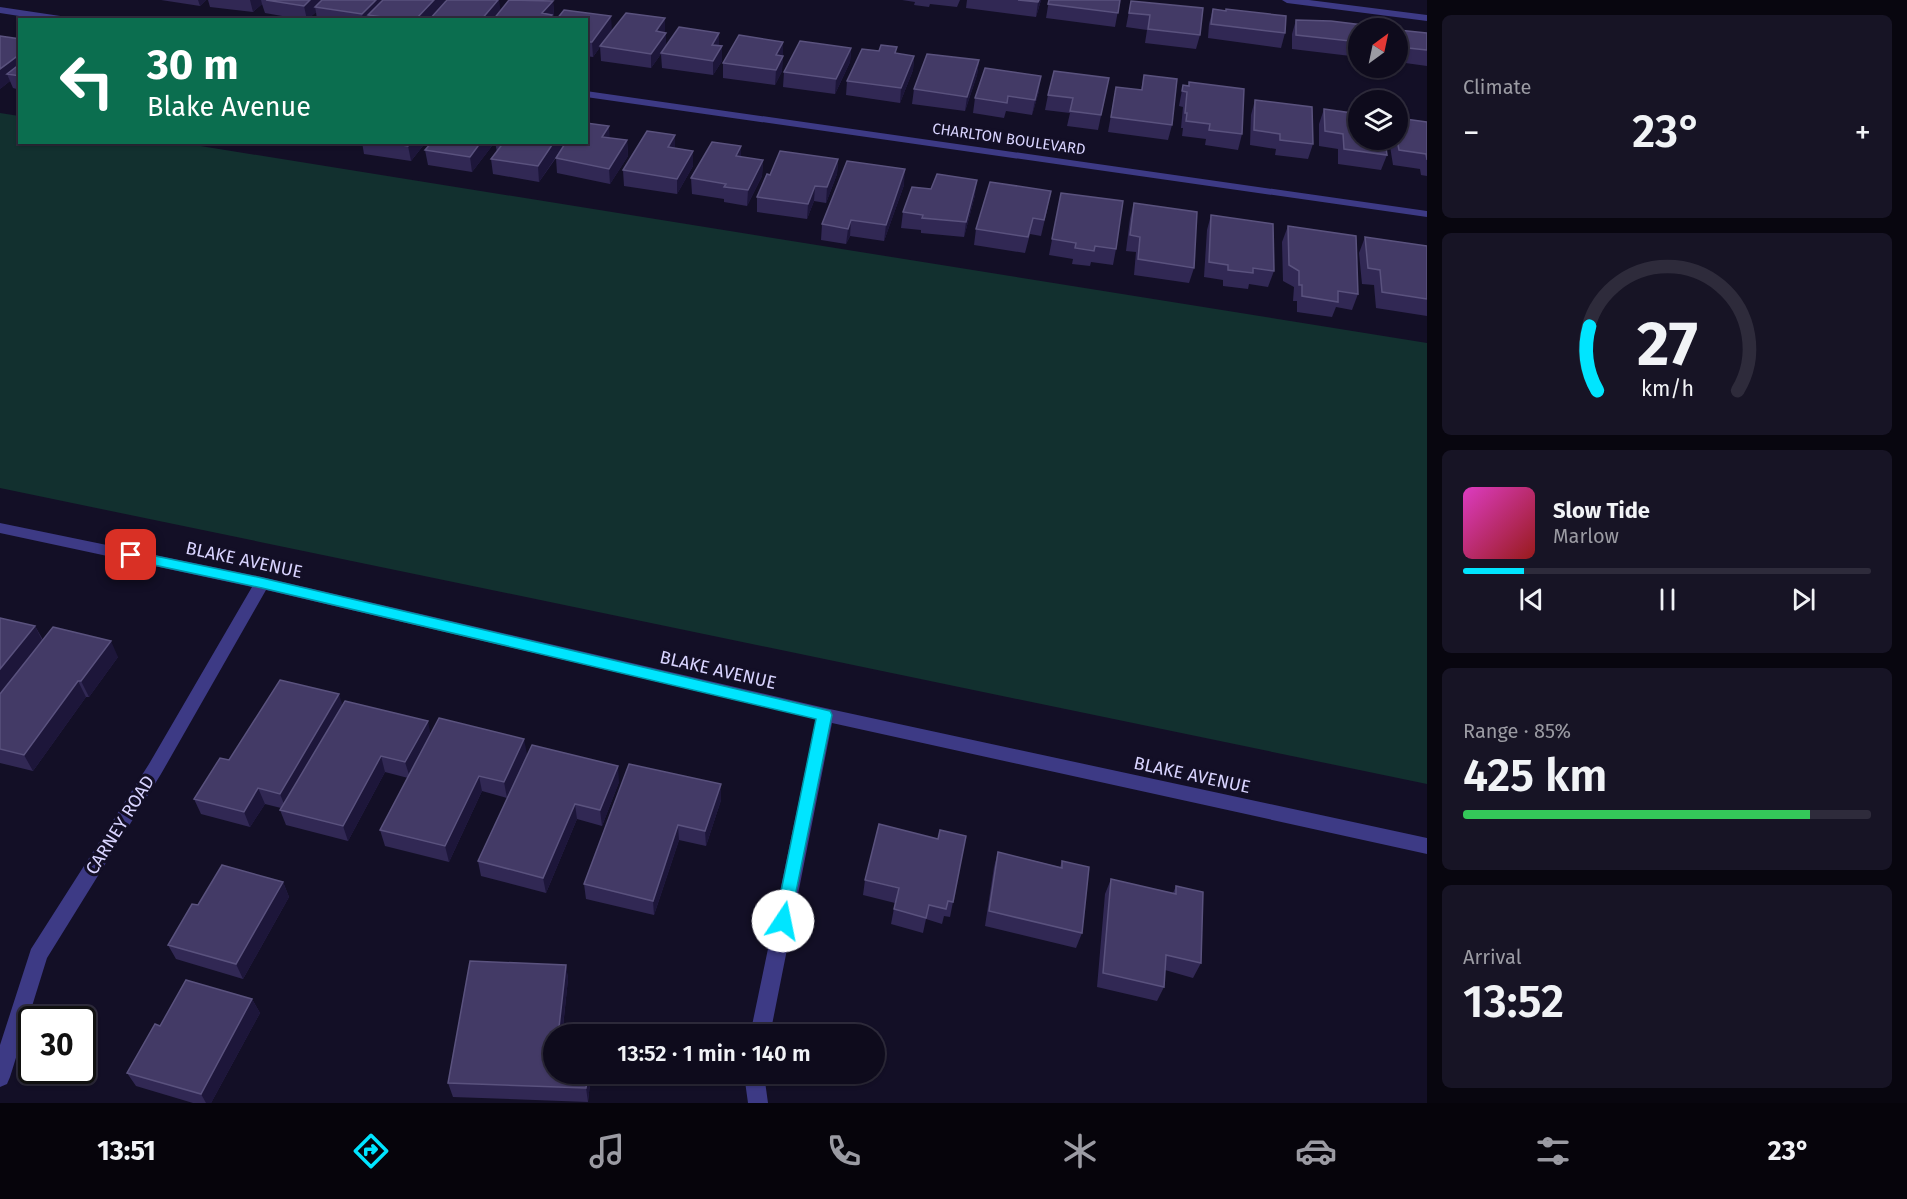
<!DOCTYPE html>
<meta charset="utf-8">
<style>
:root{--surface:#0e0b1c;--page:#171425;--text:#f1f3f6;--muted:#9b9ba3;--line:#2e2b3b;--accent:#00e5ff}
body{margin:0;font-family:"Fira Sans",sans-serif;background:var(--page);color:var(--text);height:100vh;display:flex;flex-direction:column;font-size:22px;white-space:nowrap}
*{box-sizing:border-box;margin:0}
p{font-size:20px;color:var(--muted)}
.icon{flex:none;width:33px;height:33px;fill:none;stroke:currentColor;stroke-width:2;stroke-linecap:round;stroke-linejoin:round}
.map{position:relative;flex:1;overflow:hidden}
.side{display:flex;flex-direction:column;gap:15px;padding:15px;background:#08060f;width:480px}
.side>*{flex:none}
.hud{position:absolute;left:18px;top:18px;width:570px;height:126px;border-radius:0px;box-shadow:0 2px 4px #0004,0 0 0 2px var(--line);background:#0b6e4f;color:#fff;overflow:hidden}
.needle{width:39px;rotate:33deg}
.fabs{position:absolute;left:1348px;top:18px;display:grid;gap:12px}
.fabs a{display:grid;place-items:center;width:60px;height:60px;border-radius:50%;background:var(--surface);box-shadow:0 2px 4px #0004,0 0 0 2px var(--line);font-size:30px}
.speed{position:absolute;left:18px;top:1006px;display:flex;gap:12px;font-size:30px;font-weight:700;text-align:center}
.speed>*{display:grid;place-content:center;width:78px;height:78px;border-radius:50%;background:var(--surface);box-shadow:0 2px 4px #0004,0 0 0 2px var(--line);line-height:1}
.speed .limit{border:3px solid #111;border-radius:9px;background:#fff;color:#111}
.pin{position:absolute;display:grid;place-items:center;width:51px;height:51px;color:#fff;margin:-26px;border-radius:12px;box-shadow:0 3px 9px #0006}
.me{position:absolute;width:66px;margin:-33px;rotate:11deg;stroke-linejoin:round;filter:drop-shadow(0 0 4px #0008)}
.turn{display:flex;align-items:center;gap:21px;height:126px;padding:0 30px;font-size:27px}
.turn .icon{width:78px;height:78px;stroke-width:2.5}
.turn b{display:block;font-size:42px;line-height:51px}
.big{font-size:45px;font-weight:600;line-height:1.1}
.side .card{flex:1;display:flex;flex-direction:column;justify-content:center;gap:9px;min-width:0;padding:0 21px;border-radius:9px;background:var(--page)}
.side .dial{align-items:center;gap:0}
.dial svg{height:156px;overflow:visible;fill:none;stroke:var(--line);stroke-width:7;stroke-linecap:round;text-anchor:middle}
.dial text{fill:var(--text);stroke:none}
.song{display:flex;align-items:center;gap:18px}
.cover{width:72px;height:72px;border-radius:9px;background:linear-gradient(135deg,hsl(310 70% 55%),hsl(0 70% 35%))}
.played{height:6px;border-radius:3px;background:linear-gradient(90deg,var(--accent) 15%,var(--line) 15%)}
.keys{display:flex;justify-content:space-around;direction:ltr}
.heat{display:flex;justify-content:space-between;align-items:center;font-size:33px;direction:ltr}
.charge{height:9px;border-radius:4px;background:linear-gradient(90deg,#34c759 85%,var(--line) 0)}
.trip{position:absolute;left:543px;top:1024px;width:342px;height:60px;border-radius:30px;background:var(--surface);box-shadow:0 2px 4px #0004,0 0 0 2px var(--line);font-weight:600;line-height:60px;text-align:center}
.dock{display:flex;height:96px;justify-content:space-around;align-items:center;background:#06040b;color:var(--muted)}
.dock .icon{width:42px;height:42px}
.dock .selected{color:var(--accent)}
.dock b{font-size:27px;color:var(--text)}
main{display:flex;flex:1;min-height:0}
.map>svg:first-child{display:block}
.green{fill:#12302f}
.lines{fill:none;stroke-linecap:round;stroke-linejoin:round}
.minor{fill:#3d3a85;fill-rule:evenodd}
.wall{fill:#312854}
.shaded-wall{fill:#1d163a}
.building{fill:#433a66;stroke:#5a527e;stroke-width:1.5}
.route{fill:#00e5ff;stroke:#0095a6;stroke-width:1.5}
.labels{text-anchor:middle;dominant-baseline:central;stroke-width:6;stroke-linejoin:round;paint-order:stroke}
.far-street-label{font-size:15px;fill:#d9d4ff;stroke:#130f26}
.street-label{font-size:18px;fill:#d9d4ff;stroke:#130f26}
</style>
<main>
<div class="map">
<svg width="1427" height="1103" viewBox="0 0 1427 1103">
<rect width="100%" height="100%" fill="#130f26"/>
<path class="green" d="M0,113L19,116L20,142L182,143L1427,343V784L0,488Z"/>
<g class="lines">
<path class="minor" d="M1282,0H1309L1427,15V21L1287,3Z
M0,7L67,17L71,20H45L0,13Z
M586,91L1427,211V217L586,97Z
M0,523L262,577L825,708L1427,838V854L832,723L770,1035H750L816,719L266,590L161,774L47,958L10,1077L7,1084L0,1087V1045L31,949L149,764L252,587L0,533Z
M744,1074H764L768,1103H748Z"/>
</g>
<path class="wall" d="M161,0H206L200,6Z
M208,0H445V2L500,11L553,1L554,15L552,17V20H317L316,12L307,20H305L265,13L262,4L253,12L210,7Z
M902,0H960L957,7L930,4L929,7L914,5L915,2Z
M967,0H1041L1036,17L966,8Z
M1049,0H1120L1115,27L1046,18Z
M1131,1L1200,35L1196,49L1145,43L1147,30L1126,27Z
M1213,9L1285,33L1281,48L1208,38L1209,24Z
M586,20L612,30L593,57L586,56Z
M1296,20L1359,28V57L1292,49V34Z
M1398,30L1427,33V66L1398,62Z
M665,33L666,46H722V61L713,75L662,68L661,54L651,68L601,61L600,46Z
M20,39V90L13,88L10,81L0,89Z
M783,42L782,71L775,85L723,78V63Z
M851,48L850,62L835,94L783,87L784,72Z
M914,56L913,70L900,103L846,95L847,81Z
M979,60L977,75L965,111L912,104L914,89Z
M1144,75L1172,125L1168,140L1108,132L1116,87L1141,90Z
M1109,78L1098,130L1067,126L1070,113L1045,110L1048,95Z
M1183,85L1242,134L1238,150L1205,145L1206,139L1182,136L1183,128H1181L1183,107L1179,106Z
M1039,91L1032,115L1006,111L1004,118L973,113L975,98Z
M1255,100L1313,144L1308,159L1275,155L1276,149L1250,145L1251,115Z
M1324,109L1387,155L1381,170L1338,164V149L1319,146V124Z
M1427,122V176L1421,175L1420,169L1393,165L1389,140H1398Z
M609,126V138L627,140L628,156L610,184L557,173L556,158L539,182L493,174L491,159L497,152L495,142H586Z
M675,135V148L693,151V166L677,194L624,186L623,170Z
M362,142H426L411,161L364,154Z
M495,142L472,172L428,165L425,150Z
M741,146V157L763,160L762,176L747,206L724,202V199L692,194L691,178Z
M838,159L837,174L826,203L814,201L807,219L757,212V197L770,175Z
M904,185L884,241L850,236L846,244L821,240L822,224Z
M1061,193L1116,249L1113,265L1091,262L1090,266L1072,264L1073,259L1049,255Z
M975,195L964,237L921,233V230L901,228L903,212Z
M1134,203L1194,268L1189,283L1134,275L1136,252L1126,251L1130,219Z
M1048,206L1041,236L1030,234L1025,253L974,245L976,229Z
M1211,215L1274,271L1268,287L1249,284L1248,289L1223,286V280L1204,277L1207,230Z
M1288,226L1358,294L1352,310L1336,307L1332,317L1297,312V301H1293L1294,287L1283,281L1282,242Z
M1365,237L1427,246V316L1376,308L1374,285L1362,284L1359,253Z
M0,618L35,626L43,640L118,657L89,697H86L33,771L0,763Z
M342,706L431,735L527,754L507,798L482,791L449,862L385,846L380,830L408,778L385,772L348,841L286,825L280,810L281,808L265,804L250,827L201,814L194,799L229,760Z
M532,745L619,782L602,826L577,819L546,893L481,876L478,861Z
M629,764L721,800L706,846L679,840L654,915L586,899L584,884Z
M998,852L1060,867L1062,861L1082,933L1076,948L985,926L994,867Z
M1111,879L1173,893L1176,886L1201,963L1193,978L1165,970L1164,987L1157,1001L1097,987L1105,894Z
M865,880L953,902L950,917L944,916L942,924L926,919L923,933L891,924L895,903L863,895Z
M283,882L289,897L243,979L176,959L168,945L198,905Z
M566,965L568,979L563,1027L554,1074H591L588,1102L453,1097L448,1083Z
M252,999L260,1013L211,1103H193L136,1086L127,1073L160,1026Z"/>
<path class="shaded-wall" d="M198,0H206L200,6Z
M250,0H261L262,4L253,12Z
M310,0H329L315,7L316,12L307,20L304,6Z
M375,0H384L368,15L369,20H363L362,14Z
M434,0H445V4L431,20H415Z
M498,0H499L501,13L495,20H481Z
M1039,0H1041L1036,17L1038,2Z
M553,1L554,15L552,17V20H543L542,13Z
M611,16L612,30L593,57L592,42Z
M665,18V32L656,31Z
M666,33V47L651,68V54Z
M719,33V47L712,45Z
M783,42V57L776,55Z
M722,46V61L713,75V61Z
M851,48L850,62L835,94L836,79Z
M20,54V73L7,74L10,81L0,89V69Z
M783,56L782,71L775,85L776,70Z
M914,56L913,70L900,103L901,88Z
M979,60L977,75L965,111L967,97Z
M1041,76L1039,91L1032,115L1035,100Z
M609,126L610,141L602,137Z
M675,135V150L668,147Z
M627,140L628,156L610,184L609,169Z
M411,142H426L411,161L408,146Z
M481,142H495L472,172L470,157Z
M554,142H566L539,182L538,166Z
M741,146V162L736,156Z
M693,151V166L677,194V179Z
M838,159L837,174L826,203L827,187Z
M763,160L762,176L747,206L748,190Z
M905,169L904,185L884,241L886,225Z
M977,180L975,195L964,237L966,222Z
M815,186L814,201L807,219L808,204Z
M851,220L850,236L846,244L848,229Z
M35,626L43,642L0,696V669Z
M111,641L118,657L89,697L81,681Z
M78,681L86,697L33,771L24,755Z
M339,694L344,710L286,809L280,794Z
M428,721L431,737L410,778L405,762Z
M524,739L527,754L507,798L504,782Z
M381,756L385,772L348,841L343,826Z
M618,766L619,782L602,826L600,810Z
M479,776L482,791L449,862L445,846Z
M721,784V800L706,846L705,831Z
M258,788L265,804L250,827L244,812Z
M575,804L577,819L546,893L543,878Z
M678,825L679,840L654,915L653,901Z
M283,882L289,897L243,979L236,964Z
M566,965L568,979L562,1035L559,1027Z
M252,999L260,1013L211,1103H206L201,1094Z
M588,1074H591L588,1102L586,1088Z"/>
<path class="building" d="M266,0H310L304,6Z
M322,0H376L362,14L315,7Z
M383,0H434L415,20H403L368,15Z
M447,0H498L481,20H429Z
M509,0L553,1L542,13L552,15L548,20H493Z
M1018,0H1039L1038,2Z
M1049,0H1120L1118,13L1048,4Z
M1131,1L1203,8L1200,35L1148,29L1150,15L1129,13Z
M1213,9L1226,11V9L1286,16L1285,33L1211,24Z
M564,10L611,16L592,42H586V20H556Z
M626,13L665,18L656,31L666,33L651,54L600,46Z
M1296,20L1331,21L1371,26V28H1359V42L1296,35Z
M679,27L719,33L712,45L722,46L713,61L661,53Z
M1398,30L1427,33V50L1398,47Z
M739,35L783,42L776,55L783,56L776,70L723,63Z
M0,36L20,39V54L0,69Z
M800,41L851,48L836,79L784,72Z
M881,45L897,47L895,53L914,56L901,88L847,81L862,49L879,51Z
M927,54L979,60L967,97L914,89Z
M20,64V76L7,74Z
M985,68L1041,76L1035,100L1008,96L1007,103L975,98Z
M1054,71L1109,78L1101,115L1070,111L1073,98L1048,95Z
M1144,75L1177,79L1172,125L1111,117L1116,87L1142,90Z
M1189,82L1244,89L1242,134L1209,130L1210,124L1186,121L1187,113H1185L1187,92L1182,91L1183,85L1189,86Z
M1255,100L1312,107L1313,144L1280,140V134L1254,130Z
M1324,109L1359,114V140H1385L1387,155L1344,149L1343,134L1325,131Z
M1398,118L1427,122V160L1426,154L1399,150L1397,140H1398Z
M586,123L609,126L602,137L627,140L609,169L556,158L566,142H586Z
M647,131L675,135L668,147L693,151L677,179L623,170Z
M383,142H411L408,146Z
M432,142H481L470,157L425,150Z
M504,142H554L538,166L491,159Z
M712,142L741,146L736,156L763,160L748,190L724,187L726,184L691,178Z
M780,151L838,159L827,187L815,186L808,204L757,197L767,174L770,175Z
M847,161L905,169L886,225L851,220L848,229L822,224Z
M937,174L977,180L966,222L922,218L923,215L903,212L912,187L931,189Z
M990,182L1051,191L1044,220L1033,218L1028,237L976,229Z
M1061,193L1123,201L1116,249L1095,246L1094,251L1075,248L1076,243L1052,239Z
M1134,203L1197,212L1194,268L1138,259L1140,237L1130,235Z
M1211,215L1273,224L1274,271L1253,268V273L1228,270V265L1209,262Z
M1288,226L1356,236L1358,294L1338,291V302L1302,296V285H1299V271L1289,265Z
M1365,237L1427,246V299L1382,292L1380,270L1368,268Z
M0,618L35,626L0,669Z
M53,627L111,641L81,681H78L24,755L0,749V694Z
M280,680L339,694L280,794L258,788L244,812L194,799L220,758L229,760Z
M345,701L428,721L405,762L381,756L343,826L280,810Z
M439,718L524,739L504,782L479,776L445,846L380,830Z
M532,745L618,766L600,810L575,804L543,878L478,861Z
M629,764L721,784L705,831L678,825L653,901L584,884Z
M879,824L938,839L940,830L966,836L953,902L948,901L946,909L929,905L926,918L894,909L899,888L865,880Z
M998,852L1062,868V861L1089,867L1082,933L989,911Z
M222,865L283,882L236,964L168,945L192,904L198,905Z
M1111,879L1176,894V886L1203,892L1201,963L1166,955L1164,987L1103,973Z
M470,961L566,965L559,1027L593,1028L592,1035H554V1074H588L586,1088L448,1083Z
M186,980L252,999L201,1094L127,1073L155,1024L160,1026Z"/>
<path class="route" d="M131,551L262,578L830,711L832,715L789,926L783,928L777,926L775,921L816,719L262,588L126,559L124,555L126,552Z"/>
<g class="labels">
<g class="far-street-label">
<text transform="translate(1009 139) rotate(8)">CHARLTON BOULEVARD</text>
</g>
<g class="street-label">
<text transform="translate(244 560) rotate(12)">BLAKE AVENUE</text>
<text transform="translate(718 670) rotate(13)">BLAKE AVENUE</text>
<text transform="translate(1192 775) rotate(12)">BLAKE AVENUE</text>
<text transform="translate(120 825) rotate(-58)">CARNEY ROAD</text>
</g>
</g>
</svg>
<div class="fabs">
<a><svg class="needle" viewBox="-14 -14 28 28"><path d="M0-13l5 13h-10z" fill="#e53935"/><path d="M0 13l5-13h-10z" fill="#9b9ba3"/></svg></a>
<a><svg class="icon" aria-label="layers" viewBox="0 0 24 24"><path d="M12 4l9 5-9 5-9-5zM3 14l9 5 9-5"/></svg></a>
</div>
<div class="speed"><div class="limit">30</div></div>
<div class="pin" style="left:131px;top:555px;background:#d93025"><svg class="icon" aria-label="arrive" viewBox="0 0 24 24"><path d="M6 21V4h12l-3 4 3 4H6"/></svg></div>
<svg class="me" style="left:783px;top:921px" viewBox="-20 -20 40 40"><circle r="19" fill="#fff"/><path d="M0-13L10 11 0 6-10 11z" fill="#00e5ff"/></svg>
<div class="trip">13:52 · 1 min · 140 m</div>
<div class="hud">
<div class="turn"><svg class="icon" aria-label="left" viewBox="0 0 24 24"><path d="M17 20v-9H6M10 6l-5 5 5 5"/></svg><div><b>30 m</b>Blake Avenue</div></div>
</div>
</div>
<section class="side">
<div class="card"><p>Climate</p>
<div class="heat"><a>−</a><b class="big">23°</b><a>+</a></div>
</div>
<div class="card dial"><svg viewBox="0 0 100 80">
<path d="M14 69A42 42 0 1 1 86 69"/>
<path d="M14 69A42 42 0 0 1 10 36" stroke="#00e5ff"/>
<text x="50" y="56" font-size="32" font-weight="700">27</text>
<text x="50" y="72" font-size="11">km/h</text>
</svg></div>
<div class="card">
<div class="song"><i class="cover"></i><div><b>Slow Tide</b><p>Marlow</p></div></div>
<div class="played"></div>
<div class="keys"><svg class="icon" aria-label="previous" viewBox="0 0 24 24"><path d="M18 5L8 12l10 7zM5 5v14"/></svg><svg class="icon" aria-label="pause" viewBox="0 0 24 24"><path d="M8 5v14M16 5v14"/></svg><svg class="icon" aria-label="next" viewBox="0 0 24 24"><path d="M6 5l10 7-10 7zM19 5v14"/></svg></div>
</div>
<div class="card"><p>Range · 85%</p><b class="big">425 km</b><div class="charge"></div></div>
<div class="card"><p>Arrival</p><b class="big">13:52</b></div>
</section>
</main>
<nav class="dock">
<b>13:51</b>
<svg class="icon selected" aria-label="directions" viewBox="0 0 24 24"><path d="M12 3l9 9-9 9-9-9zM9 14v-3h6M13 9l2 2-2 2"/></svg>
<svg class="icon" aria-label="music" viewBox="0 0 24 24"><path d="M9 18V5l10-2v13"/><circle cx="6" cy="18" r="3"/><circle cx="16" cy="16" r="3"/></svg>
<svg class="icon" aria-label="phone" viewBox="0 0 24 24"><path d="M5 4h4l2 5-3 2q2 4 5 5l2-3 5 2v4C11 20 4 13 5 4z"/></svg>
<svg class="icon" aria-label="climate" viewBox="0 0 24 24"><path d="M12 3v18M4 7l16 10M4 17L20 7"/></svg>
<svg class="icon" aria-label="car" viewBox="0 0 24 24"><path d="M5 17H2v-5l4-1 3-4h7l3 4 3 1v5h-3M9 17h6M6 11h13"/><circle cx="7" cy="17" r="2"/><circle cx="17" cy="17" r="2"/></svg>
<svg class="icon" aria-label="filters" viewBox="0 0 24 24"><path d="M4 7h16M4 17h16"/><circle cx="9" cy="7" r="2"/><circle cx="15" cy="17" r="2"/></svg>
<b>23°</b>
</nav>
